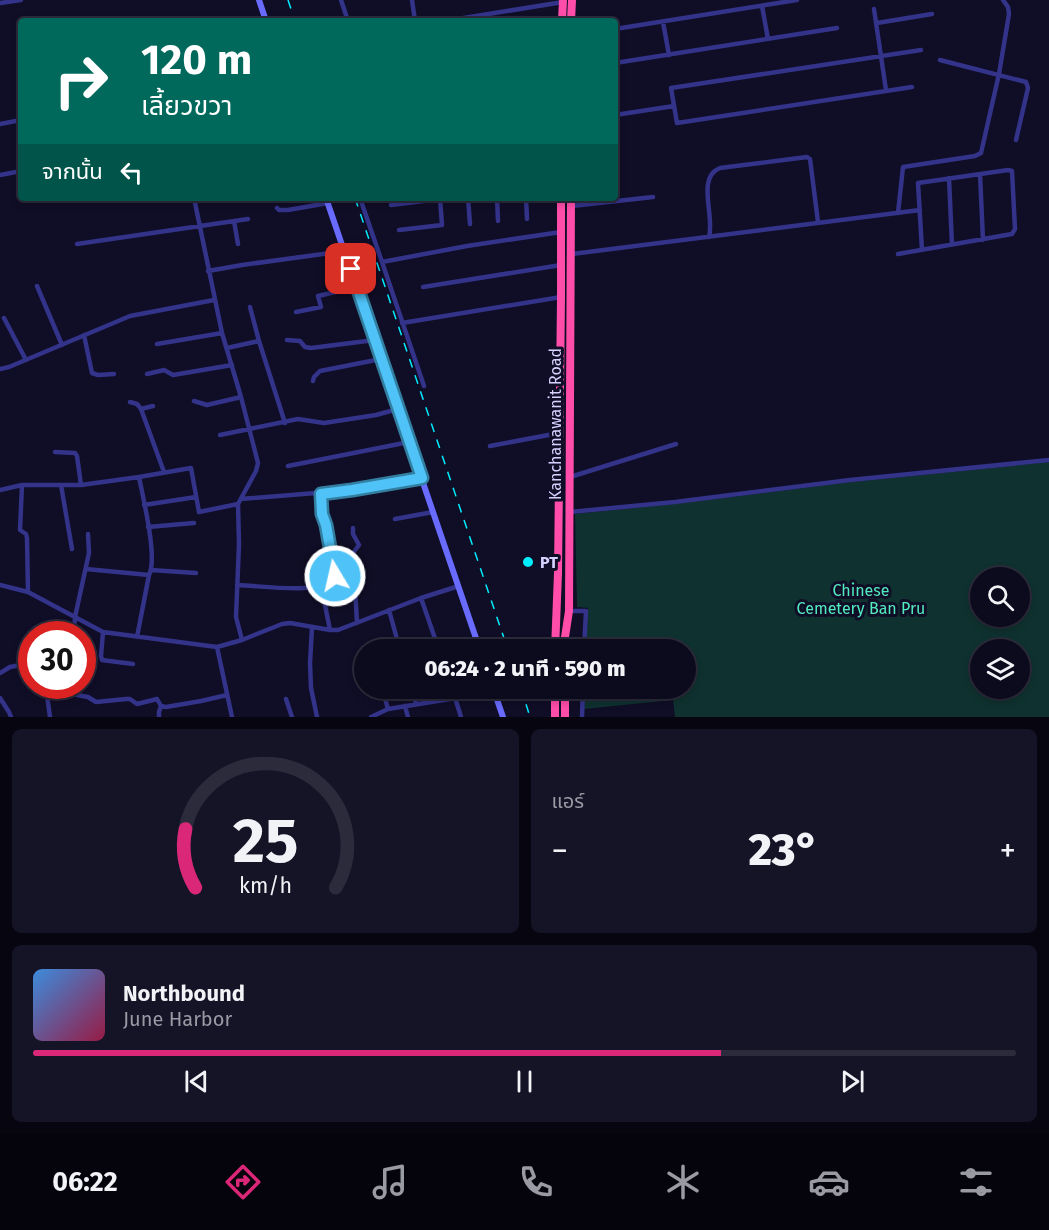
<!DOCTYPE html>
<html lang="th">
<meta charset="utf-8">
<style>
:root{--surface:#0c0a1d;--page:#151326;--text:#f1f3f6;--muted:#9a9aa4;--line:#2c2b3b;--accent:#db2777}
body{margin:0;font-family:"Fira Sans","Noto Sans Thai",sans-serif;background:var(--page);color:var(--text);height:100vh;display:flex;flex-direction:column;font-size:22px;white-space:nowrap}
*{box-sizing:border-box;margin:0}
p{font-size:20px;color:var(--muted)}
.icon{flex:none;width:33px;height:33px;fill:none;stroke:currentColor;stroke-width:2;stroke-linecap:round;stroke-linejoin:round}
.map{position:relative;height:717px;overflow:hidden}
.drawer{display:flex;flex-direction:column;gap:12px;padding:12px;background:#070610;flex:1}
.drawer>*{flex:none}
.hud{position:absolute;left:18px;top:18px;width:600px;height:183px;border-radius:6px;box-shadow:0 3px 9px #0003,0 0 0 2px var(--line);background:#00695c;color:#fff;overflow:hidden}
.controls{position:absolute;left:970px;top:567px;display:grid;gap:12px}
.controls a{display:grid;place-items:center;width:60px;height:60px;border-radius:50%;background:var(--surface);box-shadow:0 3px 9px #0003,0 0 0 2px var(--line);font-size:30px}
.speed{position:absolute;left:18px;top:621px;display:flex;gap:12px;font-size:30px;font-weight:700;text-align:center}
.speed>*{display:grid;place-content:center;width:78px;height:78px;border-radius:50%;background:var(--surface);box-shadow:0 3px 9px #0003,0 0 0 2px var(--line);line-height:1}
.speed .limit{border:9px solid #d22;background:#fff;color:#111}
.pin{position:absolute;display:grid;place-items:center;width:51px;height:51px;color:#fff;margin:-26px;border-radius:12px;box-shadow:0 3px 9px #0006}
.me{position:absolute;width:66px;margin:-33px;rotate:351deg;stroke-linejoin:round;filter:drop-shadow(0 0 4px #0008)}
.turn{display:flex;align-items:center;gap:21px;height:126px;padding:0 24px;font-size:27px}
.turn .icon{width:78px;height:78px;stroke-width:2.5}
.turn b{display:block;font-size:42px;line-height:51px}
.then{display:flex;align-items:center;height:57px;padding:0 24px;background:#0003;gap:12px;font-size:22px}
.big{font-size:45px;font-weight:800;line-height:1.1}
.drawer .card{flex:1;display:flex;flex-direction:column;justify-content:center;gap:9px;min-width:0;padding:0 21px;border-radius:9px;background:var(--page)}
.drawer .dial{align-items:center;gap:0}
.dial svg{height:156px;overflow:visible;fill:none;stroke:var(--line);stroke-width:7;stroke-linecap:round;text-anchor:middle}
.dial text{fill:var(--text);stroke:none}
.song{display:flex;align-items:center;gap:18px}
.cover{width:72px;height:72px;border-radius:9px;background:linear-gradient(135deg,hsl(210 70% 55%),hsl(340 70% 35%))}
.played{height:6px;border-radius:3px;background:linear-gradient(90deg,var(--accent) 70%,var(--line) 70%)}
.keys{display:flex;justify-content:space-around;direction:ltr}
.heat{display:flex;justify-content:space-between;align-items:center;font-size:33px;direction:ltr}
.drawer .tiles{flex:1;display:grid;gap:12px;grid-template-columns:1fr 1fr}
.card:last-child{grid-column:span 2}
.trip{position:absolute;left:354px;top:639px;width:342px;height:60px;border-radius:30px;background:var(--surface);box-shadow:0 3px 9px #0003,0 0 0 2px var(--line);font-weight:800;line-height:60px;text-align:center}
.tabs{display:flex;height:96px;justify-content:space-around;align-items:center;background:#05040c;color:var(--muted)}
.tabs .icon{width:42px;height:42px}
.tabs .active{color:var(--accent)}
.tabs b{font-size:27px;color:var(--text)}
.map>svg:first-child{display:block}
.green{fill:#0f312f;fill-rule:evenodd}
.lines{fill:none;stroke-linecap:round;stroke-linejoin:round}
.street{stroke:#33338a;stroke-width:4.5}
.secondary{stroke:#696bff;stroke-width:6}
.highway{stroke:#ff4da9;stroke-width:8}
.rail{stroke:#00edfd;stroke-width:1.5;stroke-dasharray:9 8;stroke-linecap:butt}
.route-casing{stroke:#337fa1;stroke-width:15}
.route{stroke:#4fc3f7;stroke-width:10}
.poi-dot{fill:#00edfd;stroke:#100d27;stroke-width:2}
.labels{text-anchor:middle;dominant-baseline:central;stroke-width:6;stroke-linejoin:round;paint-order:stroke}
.street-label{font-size:16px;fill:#d6d2ff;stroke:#100d27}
.poi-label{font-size:16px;font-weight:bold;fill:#d6d2ff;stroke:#100d27;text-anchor:start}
.park-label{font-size:16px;fill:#52ebbf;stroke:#100d27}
</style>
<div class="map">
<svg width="1049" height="717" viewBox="0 0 1049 717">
<rect width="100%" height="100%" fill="#100d27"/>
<path class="green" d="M1049,462V717H675L673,700L584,709L585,689L686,688V650L586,649L588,608L577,607L575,514L675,504L851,482ZM981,578H1020V616H981ZM981,650H1020V688H981Z"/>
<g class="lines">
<path class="street" d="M341,0L348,21
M412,0L415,21
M0,3L21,0
M762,6L768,39
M874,9L886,90
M445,21L563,2
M663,22L669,55
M877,23L932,14
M615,29L797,0
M940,60L1026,82L1028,88L1016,140
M615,63L837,28
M912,87L677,123L671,88L921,50
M615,115L674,106
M0,124L21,120
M980,174L983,240
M0,175L21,171
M949,178L952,245
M194,198L222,333L241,397L258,463L256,471L238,504L239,544L236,617L242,640
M360,198L382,262
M468,198L470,224
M497,198L498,221
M526,198L527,219
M391,205L440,199
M572,206L653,197
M277,208L279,210H288L328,203
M898,213L903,167L975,156L981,153L999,74L1009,14L1008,7L1003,0
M234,221L238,244
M399,230L442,225L440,198
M709,237C715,216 696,177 720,168L807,157L810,159L818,222
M77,244L248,219
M572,254L920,210
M898,254L1012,234L1015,229L1012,171L1008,170L918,183L922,250
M208,271L242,265L345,251
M37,286L62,345
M423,287L561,265
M250,307L259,341L285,423
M296,312L321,307L318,296L357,287
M4,318L26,360
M402,323L561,297
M84,335L92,373L98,375L114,374
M287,340L300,341L305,347L311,348L375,340
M157,344L222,333
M227,348L259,341
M0,369L9,367L130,316L214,300
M147,374L164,370L173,375L232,365
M313,381L314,377L320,371L381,359
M424,386L382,262L467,246L561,232
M194,401L207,405L241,397
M130,402L137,404L142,410
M153,406L141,409L164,472
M220,435L298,419L324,423L376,415L398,409
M490,446L559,433
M55,452L75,453L77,456L81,485
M288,466L409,442
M570,477L676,444
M22,485L20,530L26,534L27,538L28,592
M61,485L72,549
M0,490L22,485H81L139,477L191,468L199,512L238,504
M241,499L353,490L422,478
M144,505L196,497
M570,512L675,502L850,480L1049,460
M395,519L433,512
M148,527L194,523
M353,528V534L359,545L353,553L357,623
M86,569L149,575
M151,570L196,573
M0,585L28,592L103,632L217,647L242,640L282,624L290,623L330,630H338L421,598L459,586
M237,585C264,586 311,594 334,581L335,578L326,525L322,514L321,494
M321,585L330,630
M421,598L439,650
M389,610L400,650
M569,611H586L584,650
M312,627L310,663L311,688L317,717
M103,632L101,656L102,660L133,664
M74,634L75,617L89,553L88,534
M137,637L149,575C158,558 143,498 139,477
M217,647L232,717
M0,673L10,667L31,663
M382,688L388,709
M412,688L416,704
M452,688L461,717
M66,690L77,695L88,697L96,702L126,699H130L137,704L157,699L161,706L166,707L201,701L227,695
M0,698L9,712L11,717
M286,699L292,717
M405,706L408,717
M50,717L47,695L54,691L66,690L69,686
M159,717V712L161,706
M371,717L388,709L456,698L494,690
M582,717L583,688"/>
<path class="secondary" d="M259,0L266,21
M326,198L480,650
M493,688L503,717"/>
<path class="highway" d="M562,21L563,0
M571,21L572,0
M555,650L558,573L561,297V198
M565,650V637L569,611L571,198
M555,688V717
M565,717V688"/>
<path class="rail" d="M288,0L295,21
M355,198L508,650
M521,688L530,717"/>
</g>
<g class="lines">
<g class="route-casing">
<path id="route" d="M335,576L326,525L322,514L321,494L352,490L422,478L351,269"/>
</g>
<use href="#route" class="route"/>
</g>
<circle class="poi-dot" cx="528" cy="562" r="6"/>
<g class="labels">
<g class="street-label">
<text transform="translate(555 424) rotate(-90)">Kanchanawanit Road</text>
</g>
<g class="poi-label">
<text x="540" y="562">PT</text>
</g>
<g class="park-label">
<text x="861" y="590">Chinese<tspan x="861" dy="18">Cemetery Ban Pru</tspan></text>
</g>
</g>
</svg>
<div class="controls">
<a><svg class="icon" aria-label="search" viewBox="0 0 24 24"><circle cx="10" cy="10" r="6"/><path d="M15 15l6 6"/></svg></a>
<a><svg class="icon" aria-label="layers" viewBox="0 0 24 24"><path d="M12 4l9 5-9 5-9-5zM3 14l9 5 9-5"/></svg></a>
</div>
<div class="speed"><div class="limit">30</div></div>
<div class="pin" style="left:351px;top:269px;background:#d93025"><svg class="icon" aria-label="arrive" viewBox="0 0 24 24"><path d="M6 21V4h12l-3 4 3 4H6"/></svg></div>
<svg class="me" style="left:335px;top:576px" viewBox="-20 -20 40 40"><circle r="17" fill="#4fc3f7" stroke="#fff" stroke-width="3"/><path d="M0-11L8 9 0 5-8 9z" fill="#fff"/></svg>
<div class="trip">06:24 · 2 นาที · 590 m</div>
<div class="hud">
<div class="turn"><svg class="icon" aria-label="right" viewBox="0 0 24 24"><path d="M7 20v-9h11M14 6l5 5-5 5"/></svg><div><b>120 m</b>เลี้ยวขวา</div></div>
<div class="then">จากนั้น<svg class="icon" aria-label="left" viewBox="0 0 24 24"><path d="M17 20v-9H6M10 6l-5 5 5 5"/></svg></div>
</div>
</div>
<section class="drawer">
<div class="tiles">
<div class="card dial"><svg viewBox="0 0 100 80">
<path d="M14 69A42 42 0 1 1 86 69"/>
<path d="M14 69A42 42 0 0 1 9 39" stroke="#db2777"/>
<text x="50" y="56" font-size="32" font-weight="700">25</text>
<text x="50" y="72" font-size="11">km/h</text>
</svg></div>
<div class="card"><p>แอร์</p>
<div class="heat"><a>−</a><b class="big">23°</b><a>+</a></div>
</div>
<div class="card">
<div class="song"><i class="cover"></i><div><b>Northbound</b><p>June Harbor</p></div></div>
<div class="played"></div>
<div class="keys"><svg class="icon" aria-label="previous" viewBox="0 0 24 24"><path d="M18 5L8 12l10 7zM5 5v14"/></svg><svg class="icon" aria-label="pause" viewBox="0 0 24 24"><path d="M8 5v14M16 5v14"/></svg><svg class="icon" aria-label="next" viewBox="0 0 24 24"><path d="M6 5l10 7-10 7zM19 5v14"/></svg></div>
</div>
</div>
</section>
<nav class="tabs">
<b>06:22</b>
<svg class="icon active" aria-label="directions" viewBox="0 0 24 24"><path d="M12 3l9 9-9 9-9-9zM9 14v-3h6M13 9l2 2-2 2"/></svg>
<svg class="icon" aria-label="music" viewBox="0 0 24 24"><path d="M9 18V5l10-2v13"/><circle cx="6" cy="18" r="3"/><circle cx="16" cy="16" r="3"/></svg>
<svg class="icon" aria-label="phone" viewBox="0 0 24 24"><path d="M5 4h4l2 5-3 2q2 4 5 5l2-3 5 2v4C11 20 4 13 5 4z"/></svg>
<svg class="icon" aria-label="climate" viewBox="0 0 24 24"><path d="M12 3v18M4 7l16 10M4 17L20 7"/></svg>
<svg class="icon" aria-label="car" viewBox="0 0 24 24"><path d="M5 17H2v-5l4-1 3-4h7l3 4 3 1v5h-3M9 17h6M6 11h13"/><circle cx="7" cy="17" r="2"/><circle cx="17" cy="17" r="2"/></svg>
<svg class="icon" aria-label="filters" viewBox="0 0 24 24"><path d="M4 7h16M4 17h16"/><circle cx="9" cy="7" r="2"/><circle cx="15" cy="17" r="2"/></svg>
</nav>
